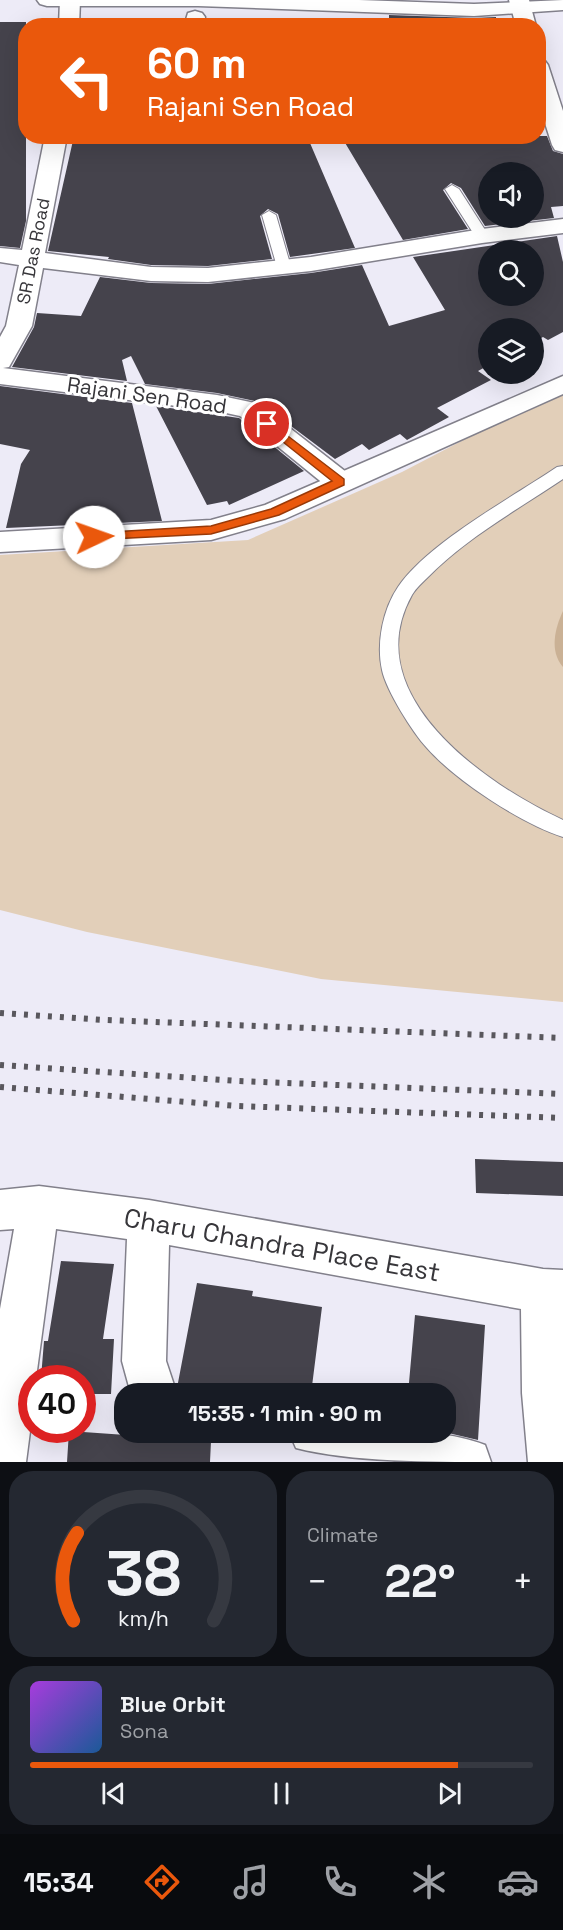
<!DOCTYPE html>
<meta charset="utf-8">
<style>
:root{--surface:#171b24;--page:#242831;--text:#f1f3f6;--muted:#9ea1a6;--line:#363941;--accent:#ea580c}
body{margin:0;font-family:"Space Grotesk",sans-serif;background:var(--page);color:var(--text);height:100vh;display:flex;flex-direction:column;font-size:22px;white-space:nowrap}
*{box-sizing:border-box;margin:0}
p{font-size:20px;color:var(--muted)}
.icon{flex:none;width:33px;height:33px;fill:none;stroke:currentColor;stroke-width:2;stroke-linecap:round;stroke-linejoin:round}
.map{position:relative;height:1462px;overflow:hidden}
.panel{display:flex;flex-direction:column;gap:9px;padding:9px;background:#0d0f14;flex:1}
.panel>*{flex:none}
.top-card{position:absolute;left:18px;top:18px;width:528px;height:126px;border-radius:24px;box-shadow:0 6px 24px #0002;background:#ea580c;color:#fff;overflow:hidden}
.buttons{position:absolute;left:478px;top:162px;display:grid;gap:12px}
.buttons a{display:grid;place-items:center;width:66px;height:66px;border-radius:50%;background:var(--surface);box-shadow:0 6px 24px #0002;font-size:30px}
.speed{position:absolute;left:18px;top:1365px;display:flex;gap:12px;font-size:30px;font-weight:700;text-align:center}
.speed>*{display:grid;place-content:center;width:78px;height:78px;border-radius:50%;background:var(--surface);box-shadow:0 6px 24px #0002;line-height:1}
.speed .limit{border:9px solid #d22;background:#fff;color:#111}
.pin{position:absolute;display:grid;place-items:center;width:51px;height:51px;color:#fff;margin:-26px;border:3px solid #fff;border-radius:50%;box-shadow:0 2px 6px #0007}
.me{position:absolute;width:66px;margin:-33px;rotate:87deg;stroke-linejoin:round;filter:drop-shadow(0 0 4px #0008)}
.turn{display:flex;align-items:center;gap:21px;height:126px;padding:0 30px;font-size:27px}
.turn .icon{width:78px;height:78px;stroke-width:2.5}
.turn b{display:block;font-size:42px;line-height:51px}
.big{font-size:45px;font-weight:600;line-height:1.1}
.panel .tile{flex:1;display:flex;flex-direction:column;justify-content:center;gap:9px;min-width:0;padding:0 21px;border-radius:24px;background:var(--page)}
.panel .dial{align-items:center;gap:0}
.dial svg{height:156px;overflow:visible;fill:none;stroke:var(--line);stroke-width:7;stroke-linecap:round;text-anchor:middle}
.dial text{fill:var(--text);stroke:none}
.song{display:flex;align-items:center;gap:18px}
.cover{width:72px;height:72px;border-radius:9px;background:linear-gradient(135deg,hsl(280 70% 55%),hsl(210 70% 35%))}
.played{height:6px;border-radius:3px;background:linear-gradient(90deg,var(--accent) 85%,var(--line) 85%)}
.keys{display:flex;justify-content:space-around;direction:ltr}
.heat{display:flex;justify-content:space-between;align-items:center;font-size:33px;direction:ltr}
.panel .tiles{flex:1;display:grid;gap:9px;grid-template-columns:1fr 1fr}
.tile:last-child{grid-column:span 2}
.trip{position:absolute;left:114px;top:1383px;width:342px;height:60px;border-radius:24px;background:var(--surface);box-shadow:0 6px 24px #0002;font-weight:600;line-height:60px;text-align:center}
.tabs{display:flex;height:96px;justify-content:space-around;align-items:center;background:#090b0e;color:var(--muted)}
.tabs .icon{width:42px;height:42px}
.tabs .active{color:var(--accent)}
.tabs b{font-size:27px;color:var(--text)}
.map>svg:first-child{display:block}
.green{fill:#e2cfb9}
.water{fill:#cab195}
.building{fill:#45434c;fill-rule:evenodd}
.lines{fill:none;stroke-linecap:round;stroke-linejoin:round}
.service-casing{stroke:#82808b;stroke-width:2}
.minor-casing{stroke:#82808b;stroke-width:3}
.tertiary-casing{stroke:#82808b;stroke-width:3}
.service{fill:#fff;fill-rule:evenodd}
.minor{fill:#fff;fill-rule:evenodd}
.tertiary{fill:#fff;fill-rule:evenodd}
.rail{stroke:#59575d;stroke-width:6;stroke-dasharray:4 8;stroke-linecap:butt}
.route{fill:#ea580c;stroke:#983908;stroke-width:1.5}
.labels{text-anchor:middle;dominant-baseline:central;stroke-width:6;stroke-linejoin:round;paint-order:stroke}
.far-street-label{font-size:18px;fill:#37363a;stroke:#fff}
.street-label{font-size:21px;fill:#37363a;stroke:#fff}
.near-street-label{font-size:26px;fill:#37363a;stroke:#fff}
</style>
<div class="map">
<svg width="563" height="1462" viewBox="0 0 563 1462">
<rect width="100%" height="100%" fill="#edebf7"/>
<path class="green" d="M563,388V1002L321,979L87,932L0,910V555L248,540L402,472Z"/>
<path class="water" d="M563,611V667C549,651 555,628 563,611Z"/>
<path class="building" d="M389,15L474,18L496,17V26H389Z
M0,22H26V221L20,248L0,246Z
M74,136H307L355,248L290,257L278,214L268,209L260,216L272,259L208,266L151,265L108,259L109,257L48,251Z
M341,136L433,140V136H547L553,151L563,154V206L551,207L554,218L485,226L461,188L451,183L443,190L468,229L403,240ZM489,172H534V218H489Z
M557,236L563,262V332L548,340L543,337L534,342V328H489V365L478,371L491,380L437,408L449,417L407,440L400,434L369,450L362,444L335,459L259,402L217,393L145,384L131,356L122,360L127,381L12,367L34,327L37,313L81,316L100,277L151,283L208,284L311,273L362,265L389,326L445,310L413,257ZM489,250H534V296H489Z
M0,386L132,403L162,521L6,528L21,464L30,450L0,444Z
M156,406L239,418L304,471L229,505L227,501L207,505Z
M475,1159L563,1162V1196L476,1193Z
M61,1261L114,1264L103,1339H114L111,1394H82V1378H41L44,1341H48Z
M197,1283L253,1291L252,1296L322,1307L311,1394H179L177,1388Z
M415,1315L485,1325L478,1440L444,1432L446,1394H408Z
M69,1431L211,1441L210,1462H67Z"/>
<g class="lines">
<g class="service-casing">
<path id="service" d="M452,185L459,189L489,236L487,239H477L475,236L445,189Z
M269,211L276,215L291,267L289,270L284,271L277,267L262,215Z
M563,466V479C517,510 466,538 427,578C422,583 416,588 412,595C356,695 485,784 563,820V837C522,824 456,781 427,748C413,733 386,690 382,670C376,643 383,609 398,587C428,543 511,498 557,467Z"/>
</g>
<g class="minor-casing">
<path id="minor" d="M60,0H80L79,26H59Z
M509,0H529L536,26H516Z
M195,11L202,13L205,17L204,26H184L188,13Z
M538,59L545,61L548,65L563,111V152L555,150L552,145L538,101Z
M45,136H67L45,253L151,267L208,268L311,257L482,229L563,219V233L482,243L311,271L208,282L151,281L43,268L32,326L9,367L3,368L217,395L259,404L350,475L354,482L350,489L340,491L330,489L240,416L217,411L0,384V337L6,326L19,265L0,262V248L22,250Z
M39,1186L149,1200L543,1269L563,1270V1462H528L522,1393L521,1309L169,1245L166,1361L177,1394H131L122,1361L127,1239L56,1229L36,1378H32V1416L26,1462H0V1309L14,1229L0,1230V1190Z
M289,1432C347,1432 432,1424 485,1445L491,1462C432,1462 350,1462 296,1448Z"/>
</g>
<g class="tertiary-casing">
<path id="tertiary" d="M37,0H359L474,4L563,0V10L474,16L198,6H47L40,4Z
M563,376V394L285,519L211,540L0,552V532L211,520L265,505Z"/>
</g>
<use href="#service" class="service"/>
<use href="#minor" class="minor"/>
<use href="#tertiary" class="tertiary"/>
<path class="rail" d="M0,1013L105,1020L563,1038
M0,1065L238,1081L563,1094
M0,1087L237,1106L563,1118"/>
</g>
<path class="route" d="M267,420L344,479V485L279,515L211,534L90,540L88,537L94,533L211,526L271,509L332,481L263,426L261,424Z"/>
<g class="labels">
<g class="far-street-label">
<text transform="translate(33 251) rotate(-79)">SR Das Road</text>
</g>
<g class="street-label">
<text transform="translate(147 395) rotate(8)">Rajani Sen Road</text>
</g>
<g class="near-street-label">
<text transform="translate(282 1245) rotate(10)">Charu Chandra Place East</text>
</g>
</g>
</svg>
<div class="buttons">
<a><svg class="icon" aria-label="sound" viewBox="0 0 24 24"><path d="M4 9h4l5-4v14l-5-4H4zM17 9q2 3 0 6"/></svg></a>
<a><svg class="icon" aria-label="search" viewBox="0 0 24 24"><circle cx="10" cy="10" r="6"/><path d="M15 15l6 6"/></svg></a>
<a><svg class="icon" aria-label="layers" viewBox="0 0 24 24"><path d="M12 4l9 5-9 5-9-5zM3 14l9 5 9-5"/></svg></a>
</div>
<div class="speed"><div class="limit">40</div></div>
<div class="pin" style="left:267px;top:424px;background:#d93025"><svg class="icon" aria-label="arrive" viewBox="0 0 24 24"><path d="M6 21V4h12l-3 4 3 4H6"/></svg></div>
<svg class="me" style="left:94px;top:537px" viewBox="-20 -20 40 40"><circle r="19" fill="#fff"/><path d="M0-13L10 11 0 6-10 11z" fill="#ea580c"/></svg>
<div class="trip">15:35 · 1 min · 90 m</div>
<div class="top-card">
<div class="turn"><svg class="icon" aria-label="left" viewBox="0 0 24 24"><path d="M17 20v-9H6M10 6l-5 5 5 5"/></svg><div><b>60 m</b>Rajani Sen Road</div></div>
</div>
</div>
<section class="panel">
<div class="tiles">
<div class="tile dial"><svg viewBox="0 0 100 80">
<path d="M14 69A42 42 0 1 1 86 69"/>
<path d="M14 69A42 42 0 0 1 16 24" stroke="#ea580c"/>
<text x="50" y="56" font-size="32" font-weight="700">38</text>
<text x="50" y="72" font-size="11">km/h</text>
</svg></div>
<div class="tile"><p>Climate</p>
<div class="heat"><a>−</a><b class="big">22°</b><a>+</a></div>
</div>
<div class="tile">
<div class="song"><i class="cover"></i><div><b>Blue Orbit</b><p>Sona</p></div></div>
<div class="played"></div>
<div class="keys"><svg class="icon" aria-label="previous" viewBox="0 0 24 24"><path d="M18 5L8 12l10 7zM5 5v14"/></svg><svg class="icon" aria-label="pause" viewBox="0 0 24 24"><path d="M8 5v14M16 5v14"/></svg><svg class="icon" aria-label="next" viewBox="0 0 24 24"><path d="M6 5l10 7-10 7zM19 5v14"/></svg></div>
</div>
</div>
</section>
<nav class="tabs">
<b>15:34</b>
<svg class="icon active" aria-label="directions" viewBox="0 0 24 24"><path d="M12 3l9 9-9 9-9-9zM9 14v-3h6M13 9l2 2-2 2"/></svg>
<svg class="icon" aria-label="music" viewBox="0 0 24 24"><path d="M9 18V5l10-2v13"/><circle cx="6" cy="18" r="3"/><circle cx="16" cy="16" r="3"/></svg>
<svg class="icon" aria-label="phone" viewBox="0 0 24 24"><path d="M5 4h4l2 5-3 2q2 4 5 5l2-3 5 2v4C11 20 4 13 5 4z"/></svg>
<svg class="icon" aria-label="climate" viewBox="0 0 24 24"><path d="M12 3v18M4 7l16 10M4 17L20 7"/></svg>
<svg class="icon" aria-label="car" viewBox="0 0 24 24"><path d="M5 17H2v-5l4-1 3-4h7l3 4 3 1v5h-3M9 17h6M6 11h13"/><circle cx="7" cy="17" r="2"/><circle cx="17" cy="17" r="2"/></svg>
</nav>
